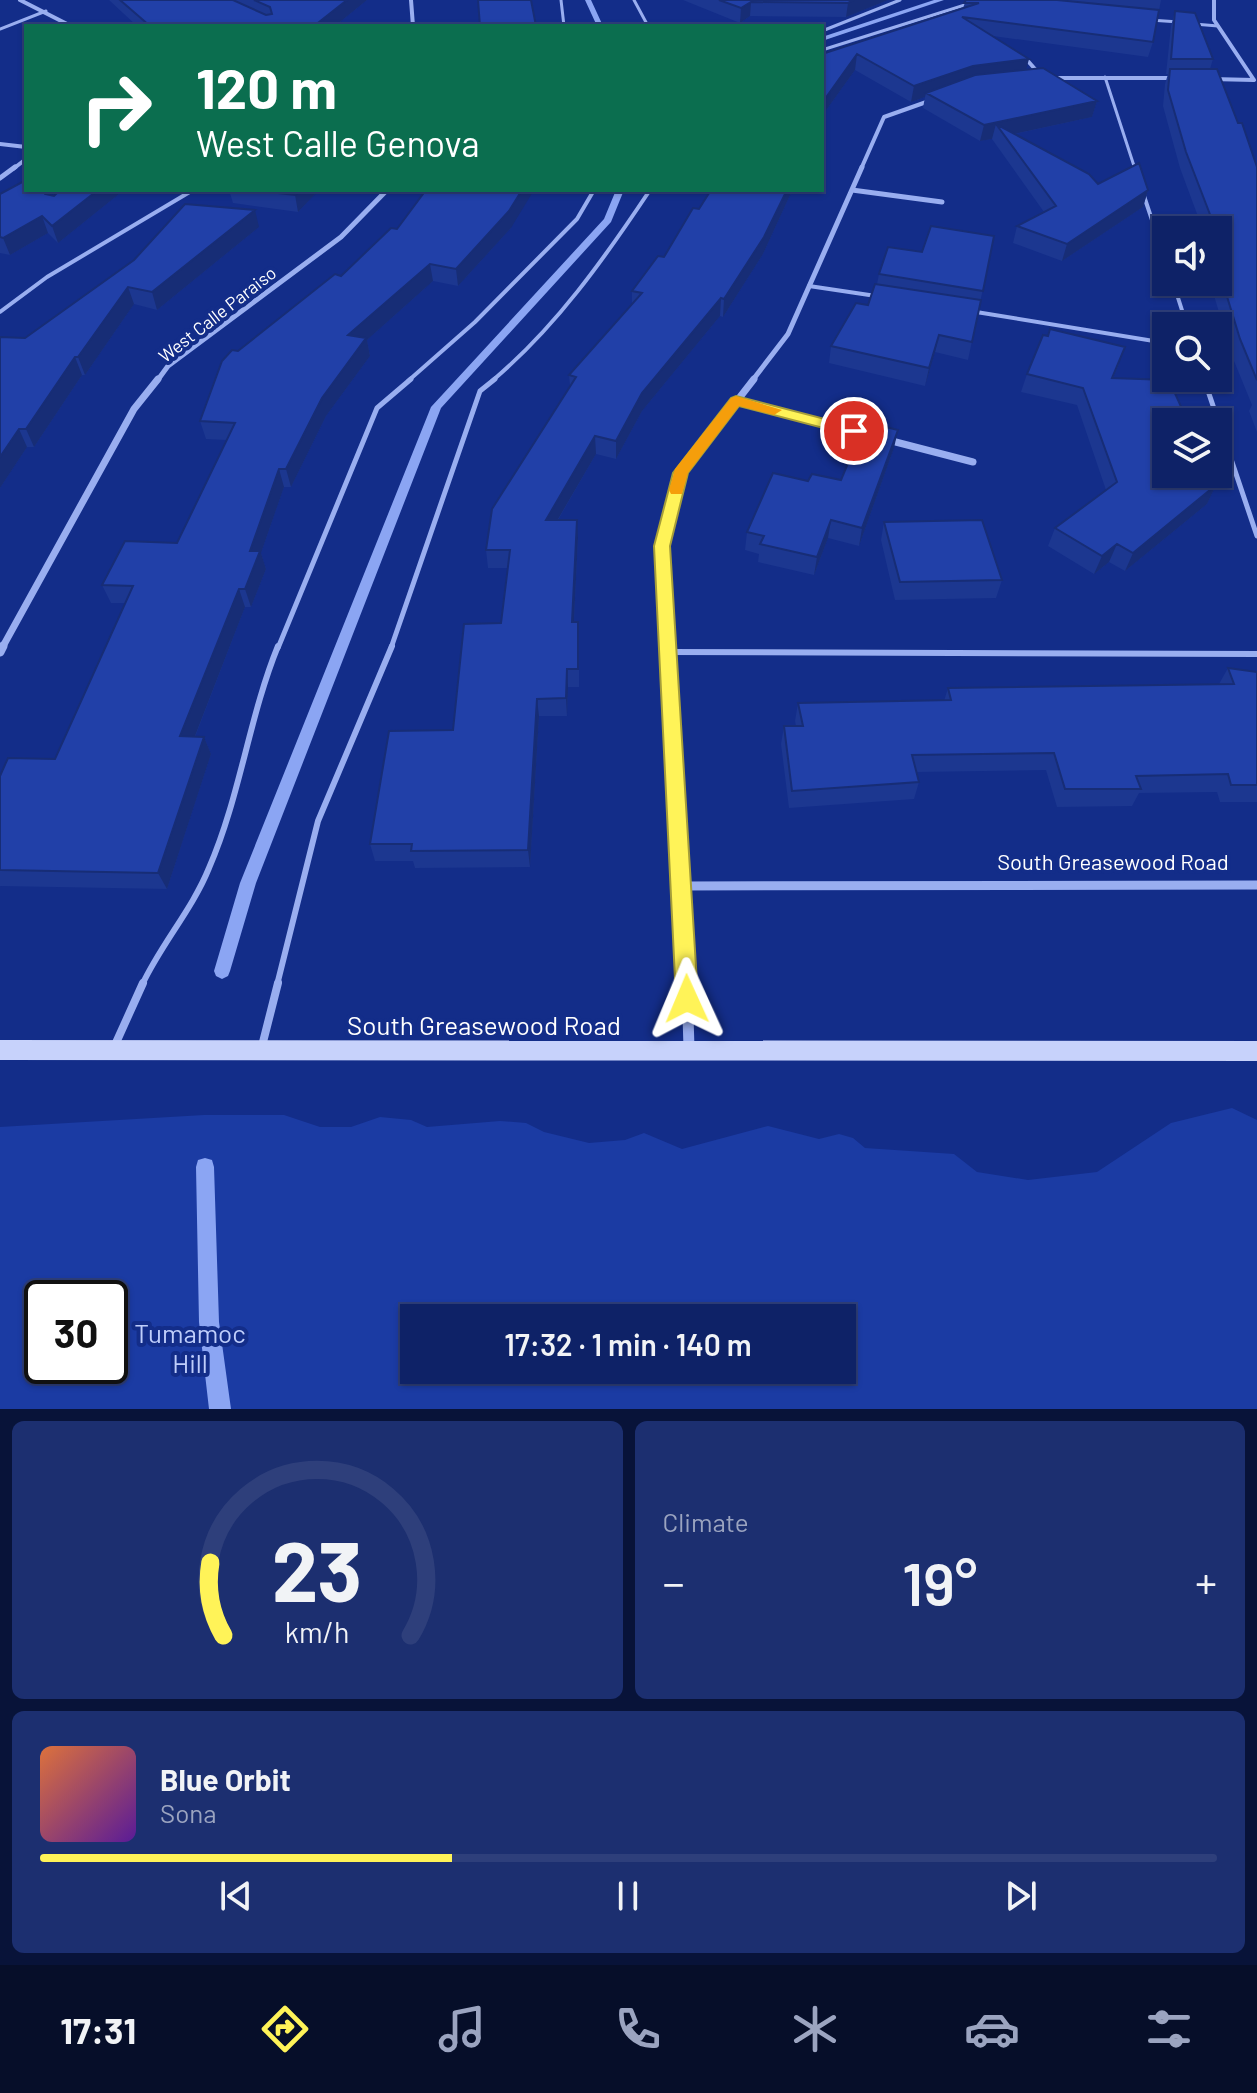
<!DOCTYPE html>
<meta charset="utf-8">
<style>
:root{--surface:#0e2267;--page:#1c2f70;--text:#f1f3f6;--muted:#9ba4c0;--line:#2e3f7b;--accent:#fff358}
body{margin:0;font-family:Barlow,sans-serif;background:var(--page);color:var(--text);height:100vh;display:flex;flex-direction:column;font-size:30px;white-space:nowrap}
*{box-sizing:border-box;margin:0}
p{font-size:26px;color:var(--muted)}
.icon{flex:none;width:44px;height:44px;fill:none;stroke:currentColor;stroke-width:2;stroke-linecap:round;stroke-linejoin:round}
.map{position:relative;height:1409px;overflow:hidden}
.drawer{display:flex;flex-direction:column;gap:12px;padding:12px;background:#081339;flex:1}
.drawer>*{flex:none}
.top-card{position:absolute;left:24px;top:24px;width:800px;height:168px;border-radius:0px;box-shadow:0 2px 6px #0004,0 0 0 2px var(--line);background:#0b6e4f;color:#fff;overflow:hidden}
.fabs{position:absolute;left:1152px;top:216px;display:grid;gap:16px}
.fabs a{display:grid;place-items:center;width:80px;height:80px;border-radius:0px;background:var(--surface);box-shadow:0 2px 6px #0004,0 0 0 2px var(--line);font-size:40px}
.speed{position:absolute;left:24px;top:1280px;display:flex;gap:16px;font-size:40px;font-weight:700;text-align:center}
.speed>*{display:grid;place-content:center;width:104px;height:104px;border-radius:50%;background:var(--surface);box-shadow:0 2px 6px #0004,0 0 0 2px var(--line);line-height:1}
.speed .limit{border:4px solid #111;border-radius:12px;background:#fff;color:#111}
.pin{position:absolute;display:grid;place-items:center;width:68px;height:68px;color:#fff;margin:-34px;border:4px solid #fff;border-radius:50%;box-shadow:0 2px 8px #0007}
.me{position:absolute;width:88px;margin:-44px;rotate:359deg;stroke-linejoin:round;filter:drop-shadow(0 0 6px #0008)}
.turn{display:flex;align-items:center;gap:28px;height:168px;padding:0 40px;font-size:36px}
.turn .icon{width:104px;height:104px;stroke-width:2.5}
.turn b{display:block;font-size:56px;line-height:68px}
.big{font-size:60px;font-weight:600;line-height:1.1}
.drawer .widget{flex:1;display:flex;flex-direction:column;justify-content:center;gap:12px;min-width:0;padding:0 28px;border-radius:12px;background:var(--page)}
.drawer .dial{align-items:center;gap:0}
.dial svg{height:208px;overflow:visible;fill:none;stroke:var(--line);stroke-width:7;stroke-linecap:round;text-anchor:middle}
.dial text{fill:var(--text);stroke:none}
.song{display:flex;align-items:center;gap:24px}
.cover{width:96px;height:96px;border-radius:12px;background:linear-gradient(135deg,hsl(20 70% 55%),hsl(270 70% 35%))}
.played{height:8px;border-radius:4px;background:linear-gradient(90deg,var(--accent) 35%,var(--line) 35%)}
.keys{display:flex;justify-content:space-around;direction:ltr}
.heat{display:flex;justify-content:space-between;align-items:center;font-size:44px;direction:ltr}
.drawer .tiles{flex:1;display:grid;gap:12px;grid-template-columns:1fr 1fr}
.widget:last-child{grid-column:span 2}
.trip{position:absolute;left:400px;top:1304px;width:456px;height:80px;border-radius:0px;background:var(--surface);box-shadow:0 2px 6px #0004,0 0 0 2px var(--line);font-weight:600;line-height:80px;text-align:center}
.tabs{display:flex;height:128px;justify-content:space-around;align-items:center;background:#060e29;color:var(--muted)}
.tabs .icon{width:56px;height:56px}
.tabs .selected{color:var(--accent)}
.tabs b{font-size:36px;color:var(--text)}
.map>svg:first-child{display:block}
.green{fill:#1b3ba3;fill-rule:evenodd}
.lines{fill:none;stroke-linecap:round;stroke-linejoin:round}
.stream{fill:#8ba5f3;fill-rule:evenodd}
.service-far4{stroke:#99aef0;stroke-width:3}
.service-far3{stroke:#99aef0;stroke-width:4}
.service-far2{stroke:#99aef0;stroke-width:5}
.service-far1{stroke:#99aef0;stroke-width:6}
.service{stroke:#99aef0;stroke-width:8}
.minor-far4{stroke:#99aef0;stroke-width:4}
.minor-far3{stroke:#99aef0;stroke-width:5}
.minor-far2{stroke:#99aef0;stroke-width:7}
.minor-far1{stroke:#99aef0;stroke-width:9}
.minor{stroke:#99aef0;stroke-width:11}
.secondary{fill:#c7d2fb;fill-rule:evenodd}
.wall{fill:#1c3790}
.shaded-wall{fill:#172d76}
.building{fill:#2140a8;stroke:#172d76;stroke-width:2}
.route{fill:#fff358;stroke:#a69e39;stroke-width:2}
.slow{fill:#f59e0b}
.labels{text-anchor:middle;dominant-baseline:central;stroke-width:8;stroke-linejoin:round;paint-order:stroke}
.far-street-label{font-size:18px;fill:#fff;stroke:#132d89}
.street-label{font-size:22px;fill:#fff;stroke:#132d89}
.near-street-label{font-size:26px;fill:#fff;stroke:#132d89}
.near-park-label{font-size:26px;fill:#bfcefb;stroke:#132d89}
</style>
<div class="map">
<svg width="1257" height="1409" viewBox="0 0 1257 1409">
<rect width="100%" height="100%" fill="#132d89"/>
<path class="green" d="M1232,1108L1257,1120V1409H0V1127L204,1115H284L320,1127H351L380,1117L411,1120L427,1127L500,1121L526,1123L544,1132L589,1143L625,1140L644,1133L682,1149L768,1126L819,1139L839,1134L853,1138L865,1148L954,1154L977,1172L1028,1180L1097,1172L1171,1123ZM42,1298H110V1366H42ZM414,1318H842V1370H414Z"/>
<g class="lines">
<path class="stream" d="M585,0H591L603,26H597Z
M934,0H944L822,41V37Z
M616,190H624L611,222L441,408L256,883L230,971L228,976L222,979L216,976L214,971L240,883L431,407L604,219Z
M205,1158L212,1160L214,1167L219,1322L231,1409H209L199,1322L196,1167L198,1160Z"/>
<path class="service-far4" d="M561,0L564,26
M634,0L648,26
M1150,20L1179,22
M1194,24L1218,26
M0,29L46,11
M822,31L900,0
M822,50L968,4
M1105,77L1135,169"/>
<path class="service-far3" d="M1135,167L1136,171
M1143,193L1166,262
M1173,282L1187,326
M809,286L876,296
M970,311L1166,343
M0,312L47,277L193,190
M408,381L475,322L577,219L594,190
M492,381C556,327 604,259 650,190"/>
<path class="service-far2" d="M1204,379L1257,536
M278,648L377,408L411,379
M391,648L480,391L495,379"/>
<path class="service-far1" d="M668,652L1257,654
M142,985C161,944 192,910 209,868C240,797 249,717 278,646
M277,985L318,821L392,646"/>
<path class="service" d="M115,1045L143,983
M262,1046L278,983"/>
<path class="minor-far4" d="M20,0L71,26
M411,0L413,26
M1214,0V20L1254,80
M1027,60L1042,77
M1051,78H1177
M1211,79L1254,80
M0,144L26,147
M13,169L26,159
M861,169L884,117L932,100"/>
<path class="minor-far3" d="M0,178L15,167
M852,190L942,202
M157,381L168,366L341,237L387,190
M752,381L788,334L862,167"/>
<path class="minor-far2" d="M736,401L871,435
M888,440L973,462
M2,648L134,409L158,379
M668,648L662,546L681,473L754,379"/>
<path class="minor-far1" d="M668,646L687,985
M0,652L3,646
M682,886L1257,885"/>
<path class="minor" d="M687,983L689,1048"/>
<path class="secondary" d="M0,1040L1257,1041V1061L0,1060Z"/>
</g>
<path class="wall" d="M109,0H367L335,26H137Z
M683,0H888L846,17L750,16L740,23Z
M966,0H1161L1153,42L1148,57L993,36L1026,70L1097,101L1092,117L1015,134L1098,184L1148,190L1143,207L1062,261L1013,243L1017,226L1044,212L992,139L980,141L923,108L925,97L911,102L855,70L822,116V54L963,8Z
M1175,11L1213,59L1210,69L1238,123L1257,167V432L1249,411L1252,405L1232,356L1210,282H1218V230H1203L1180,168L1163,106L1165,84L1168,74H1166L1171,26Z
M60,190H124L58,243L48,233L10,255L0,253V194H45L54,196Z
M229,190H319L298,212L233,203Z
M791,193L763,254L723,317L720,316L642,411L616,459L596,454L558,520H577L578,538L574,622L579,640V687H568L567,716H539L530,867L415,868L413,861H375L370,844L453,730L501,623L508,568H488L486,550L570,386L569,375L632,304V291L664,257L699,209Z
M259,227L157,310L134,304L85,375H82L34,447H27L0,488V337L25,338L134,260Z
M511,228L458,286L433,281L367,340L370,356L326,416L291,487H284L261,553L266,569L251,607H245L195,737H204L211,754L167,889L0,886V776L55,759L125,603H111L102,585L177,543L227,440L206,439L200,421L238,351L341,276L397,229Z
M994,236L968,360L935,352L925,386L829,363L831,346L868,305L877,284L879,274L922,252Z
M1119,364L1113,378L1216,485L1207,504L1125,571L1109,562L1094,574L1048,546L1055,528L1106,490L1077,405L1021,392L1027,374Z
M894,448L859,546L828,538L814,575L758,562L759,554L745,550L747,532L808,481L841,480Z
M884,522L1002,580L996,598L895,600L881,540Z
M1228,668L1257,672V802H1220L1217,792L1139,793L1132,806L1057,807L1046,770L917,772L919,782L914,799L789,808L781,744L784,726H796L795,721L798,703L944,701L948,688L1219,684Z"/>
<path class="shaded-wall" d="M347,0H367L335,26H314Z
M854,0H888L846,17L848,3Z
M751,2L750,16L740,23L741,8Z
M857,54L855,70L822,116V103Z
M1029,59L1025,74L926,93L925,97L911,102L914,86L973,66Z
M1097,101L1092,117L1005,136L996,124L992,139L980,141L984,125Z
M98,190H124L58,243L52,226Z
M300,190H319L298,212L295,195Z
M522,190H534L511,228L458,286L456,269Z
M787,190H792L791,193L763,254L723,317L724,299Z
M1148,190L1143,207L1062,261L1067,244Z
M255,210L259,227L157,310L152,292Z
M42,216L48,233L10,255L3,238Z
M430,264L433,281L367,340L370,356L326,416L291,487L286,469L348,335Z
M128,287L134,304L85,375L78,357Z
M721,298L720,316L642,411L616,459V441L642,393Z
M939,335L935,352L925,386L929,368Z
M75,357L82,375L34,447L26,429Z
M19,429L27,447L0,488V457Z
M898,430L894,448L859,546L862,528Z
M595,436L596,454L547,538L546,520Z
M279,469L284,487L261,553L266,569L251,607L245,589L250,551Z
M1216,485L1207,504L1125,571L1133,553Z
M577,520L578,538L573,640L572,622Z
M831,520L828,538L814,575L817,557Z
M1117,544L1109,562L1094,574L1102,556Z
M239,589L245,607L188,754L180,736Z
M567,669L568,687L567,716L566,698Z
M537,699L539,716L530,867L528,850Z
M204,737L211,754L167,889L158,873Z"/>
<path class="building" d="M120,0H233L266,15L272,14L270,7L254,0H347L314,26H150Z
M478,0H531L536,26H480Z
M719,0H854L848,3L751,2L741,8Z
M966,0H1057L1159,10L1153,42L962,17L1029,59L973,66L914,86L857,54L822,103V54L979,3H964Z
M1175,11L1195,13L1213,59H1171Z
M1043,68L1097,101L984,125L926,93L975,75Z
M1170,69H1217L1238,123H1242L1257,167V380L1240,339L1218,267V230H1216L1186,152L1168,90Z
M996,124L1089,174L1098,184L1139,163L1148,190L1067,244L1017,226L1056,206Z
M26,180V190H43L45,194L54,196L60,190H98L52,226L42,216L3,238L0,237V194Z
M252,190H300L295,195Z
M426,190H522L509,211L456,269L430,264L348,335L366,338L322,398L286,469H279L250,551H260L245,589H239L180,736L204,737L158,873L0,870V776L8,758L55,759L133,586L102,585L125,541L177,543L235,423L200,421L222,361L232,350L238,351L335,274L341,276L391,228L397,229Z
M711,190H787L764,237L724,299L721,298L642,393L616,441L595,436L546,520H577L572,622H578V669H567L566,698L537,699L528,850L411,851L412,844H370L389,731L453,730L464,624L501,623L510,550H486L492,509L576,377L569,375L642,293L632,291L658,256L664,257L693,208L699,209Z
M185,204L255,210L152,292L128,287L78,357H75L26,429H19L0,457V337L25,338L134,260Z
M931,226L994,236L983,291L879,274L888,247L922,252Z
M875,284L981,300L972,342L939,335L929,368L831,346L856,303L868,305Z
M1050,329L1125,347L1112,378L1169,380L1188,422H1166V474H1211L1216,485L1133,553L1117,544L1102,556L1055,528L1117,482L1083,388L1027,374L1043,335L1048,336Z
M865,422L898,430L862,528L831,520L817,557L760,544L764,536L747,532L773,473L808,481L812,474L841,480Z
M982,520L1002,580L900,582L884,522Z
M1228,668L1257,672V785H1231L1228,774L1136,776L1141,789H1065L1054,753L912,755L919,782L792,791L784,726H803L798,703L951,700L948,688L1234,684Z"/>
<path class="route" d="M736,396L860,428L862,431L854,436L739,406L688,473L670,546L698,999L695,1006L687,1009L680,1006L676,999L654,546L673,473L731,398Z"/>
<path class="slow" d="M736,396L782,410L774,415L739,406L688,473L682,494H671L669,490L675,469L731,398Z"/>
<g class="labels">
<g class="far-street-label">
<text transform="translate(217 314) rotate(-38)">West Calle Paraiso</text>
</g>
<g class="street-label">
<text x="1113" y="861">South Greasewood Road</text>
</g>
<g class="near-street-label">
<text x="484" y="1024">South Greasewood Road</text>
</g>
<g class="near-park-label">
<text x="190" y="1332">Tumamoc<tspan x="190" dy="30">Hill</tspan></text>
</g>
</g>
</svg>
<div class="fabs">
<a><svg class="icon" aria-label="sound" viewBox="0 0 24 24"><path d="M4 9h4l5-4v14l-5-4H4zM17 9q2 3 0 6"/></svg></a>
<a><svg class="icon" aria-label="search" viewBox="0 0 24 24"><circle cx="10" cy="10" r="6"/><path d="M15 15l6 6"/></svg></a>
<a><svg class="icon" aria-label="layers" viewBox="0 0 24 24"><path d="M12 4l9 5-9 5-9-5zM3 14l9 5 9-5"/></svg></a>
</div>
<div class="speed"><div class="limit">30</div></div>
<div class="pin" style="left:854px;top:431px;background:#d93025"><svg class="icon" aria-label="arrive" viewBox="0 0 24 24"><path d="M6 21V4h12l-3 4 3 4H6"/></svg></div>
<svg class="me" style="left:687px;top:999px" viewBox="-20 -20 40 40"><path d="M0-17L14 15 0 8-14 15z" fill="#fff358" stroke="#fff" stroke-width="4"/></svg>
<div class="trip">17:32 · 1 min · 140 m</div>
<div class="top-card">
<div class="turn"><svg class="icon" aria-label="right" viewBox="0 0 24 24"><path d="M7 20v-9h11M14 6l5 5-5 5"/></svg><div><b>120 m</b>West Calle Genova</div></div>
</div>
</div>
<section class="drawer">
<div class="tiles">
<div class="widget dial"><svg viewBox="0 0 100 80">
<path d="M14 69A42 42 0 1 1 86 69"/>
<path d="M14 69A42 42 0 0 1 9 41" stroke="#fff358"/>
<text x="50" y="56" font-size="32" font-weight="700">23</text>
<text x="50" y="72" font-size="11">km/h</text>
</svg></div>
<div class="widget"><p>Climate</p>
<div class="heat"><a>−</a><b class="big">19°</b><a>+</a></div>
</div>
<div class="widget">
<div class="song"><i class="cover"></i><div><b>Blue Orbit</b><p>Sona</p></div></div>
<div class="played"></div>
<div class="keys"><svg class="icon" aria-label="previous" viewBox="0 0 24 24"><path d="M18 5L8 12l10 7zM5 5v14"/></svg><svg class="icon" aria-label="pause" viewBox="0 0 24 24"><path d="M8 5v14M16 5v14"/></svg><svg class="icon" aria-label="next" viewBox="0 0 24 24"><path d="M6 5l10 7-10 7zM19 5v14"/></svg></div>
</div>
</div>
</section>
<nav class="tabs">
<b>17:31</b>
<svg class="icon selected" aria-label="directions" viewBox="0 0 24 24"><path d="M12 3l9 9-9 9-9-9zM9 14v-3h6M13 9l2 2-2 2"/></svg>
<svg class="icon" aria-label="music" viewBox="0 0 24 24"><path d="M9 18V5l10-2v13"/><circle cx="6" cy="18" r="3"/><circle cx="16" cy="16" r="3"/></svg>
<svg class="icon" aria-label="phone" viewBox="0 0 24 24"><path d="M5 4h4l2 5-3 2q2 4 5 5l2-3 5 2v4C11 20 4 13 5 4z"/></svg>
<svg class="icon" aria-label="climate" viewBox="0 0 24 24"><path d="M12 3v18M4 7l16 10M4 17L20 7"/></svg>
<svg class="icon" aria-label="car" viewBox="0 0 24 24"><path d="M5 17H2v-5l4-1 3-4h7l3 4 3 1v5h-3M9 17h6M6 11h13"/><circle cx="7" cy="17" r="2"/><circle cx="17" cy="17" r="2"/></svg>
<svg class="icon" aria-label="filters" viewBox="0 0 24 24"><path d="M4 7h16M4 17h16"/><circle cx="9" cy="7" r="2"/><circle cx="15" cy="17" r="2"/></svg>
</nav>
